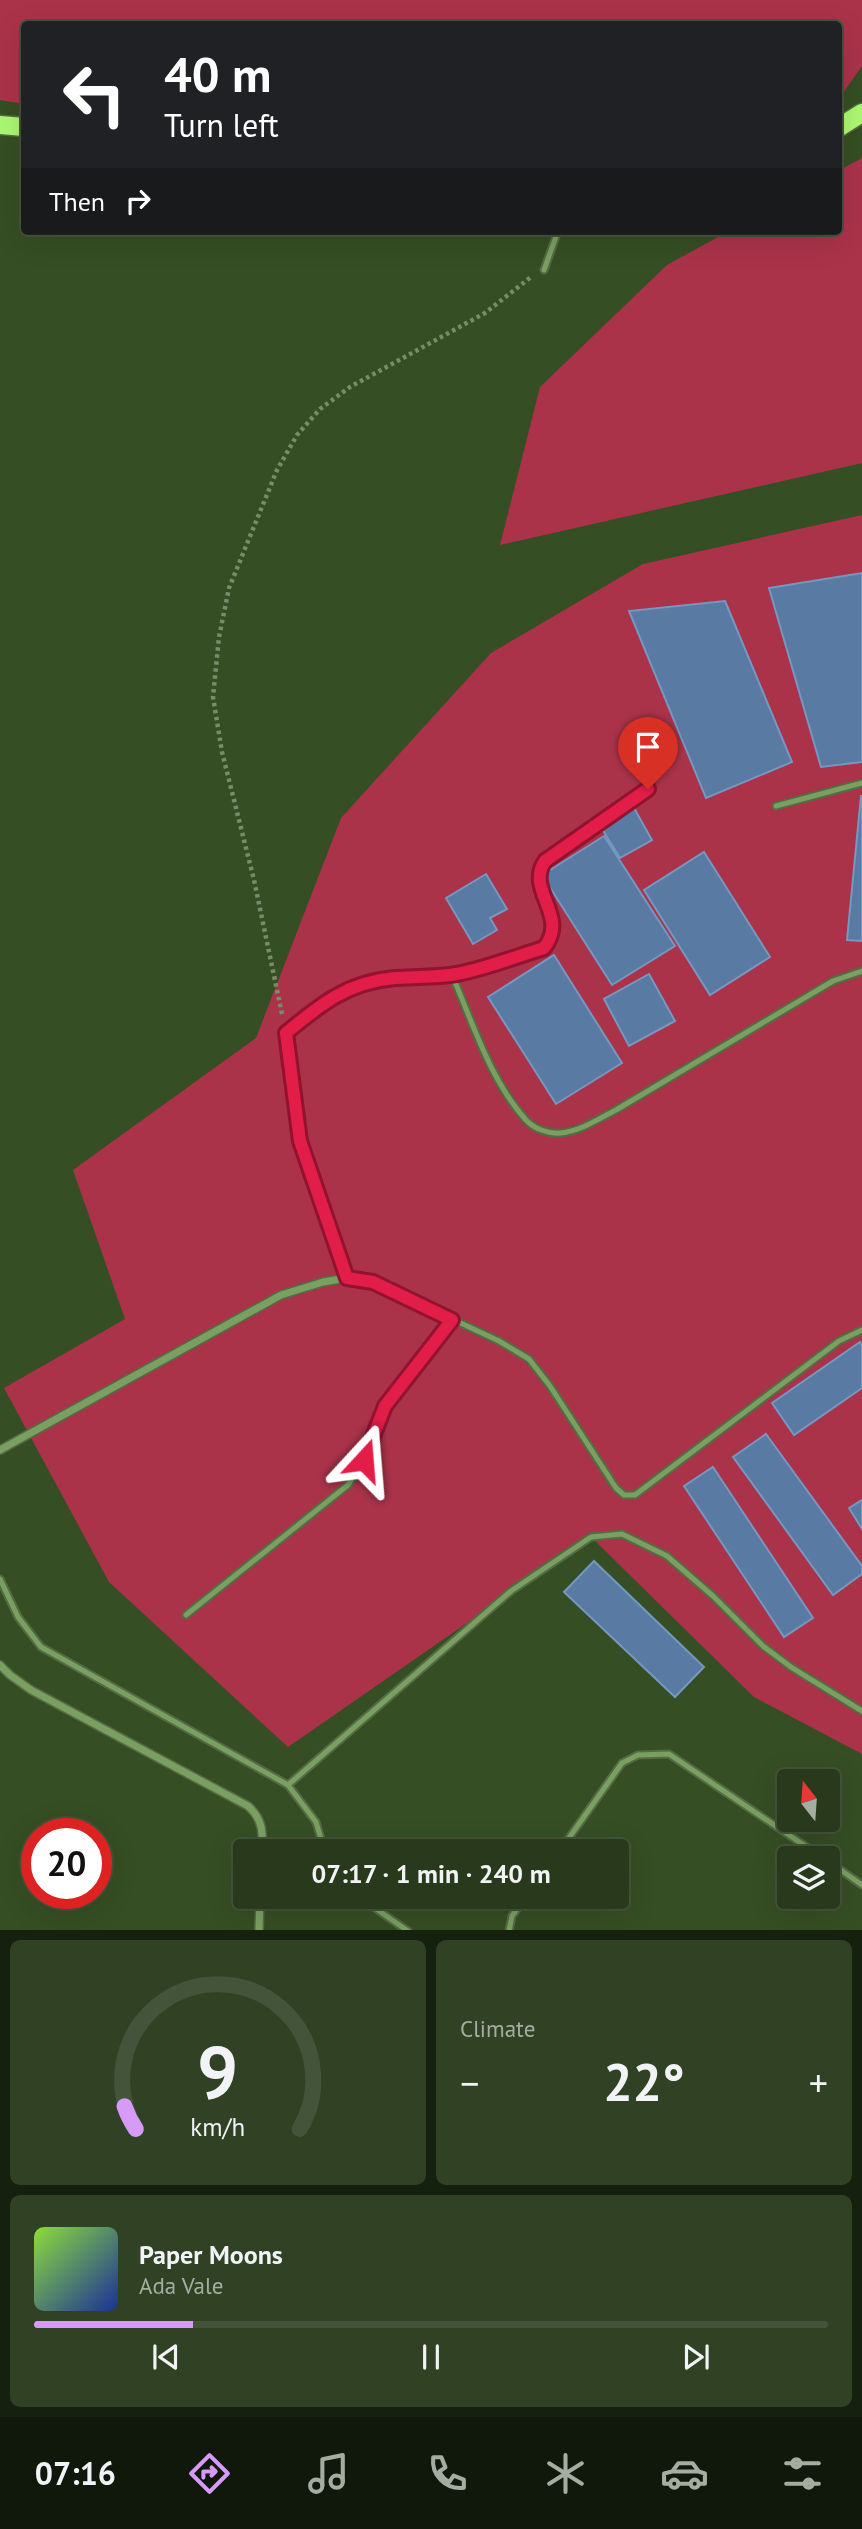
<!DOCTYPE html>
<meta charset="utf-8">
<style>
:root{--surface:#283a1b;--page:#304124;--text:#f1f3f6;--muted:#a5ada3;--line:#44543a;--accent:#d89af8}
body{margin:0;font-family:"PT Sans",sans-serif;background:var(--page);color:var(--text);height:100vh;display:flex;flex-direction:column;font-size:26px;white-space:nowrap}
*{box-sizing:border-box;margin:0}
p{font-size:23px;color:var(--muted)}
.icon{flex:none;width:38px;height:38px;fill:none;stroke:currentColor;stroke-width:2;stroke-linecap:round;stroke-linejoin:round}
.map{position:relative;height:1930px;overflow:hidden}
.side{display:flex;flex-direction:column;gap:10px;padding:10px;background:#16200f;flex:1}
.side>*{flex:none}
.top-card{position:absolute;left:21px;top:21px;width:821px;height:214px;border-radius:7px;box-shadow:0 7px 28px #0002,0 0 0 2px var(--line);background:#202124;color:#fff;overflow:hidden}
.needle{width:46px;rotate:343deg}
.tools{position:absolute;left:777px;top:1769px;display:grid;gap:14px}
.tools a{display:grid;place-items:center;width:63px;height:63px;border-radius:7px;background:var(--surface);box-shadow:0 7px 28px #0002,0 0 0 2px var(--line);font-size:35px}
.speed{position:absolute;left:21px;top:1818px;display:flex;gap:14px;font-size:35px;font-weight:700;text-align:center}
.speed>*{display:grid;place-content:center;width:91px;height:91px;border-radius:50%;background:var(--surface);box-shadow:0 7px 28px #0002,0 0 0 2px var(--line);line-height:1}
.speed .limit{border:10px solid #d22;background:#fff;color:#111}
.pin{position:absolute;display:grid;place-items:center;width:60px;height:60px;color:#fff;margin:-72px -30px;border-radius:50% 50% 50% 0;rotate:-45deg;box-shadow:0 0 7px #0007}
.pin .icon{rotate:45deg}
.me{position:absolute;width:77px;margin:-38px;rotate:19deg;stroke-linejoin:round;filter:drop-shadow(0 0 5px #0008)}
.turn{display:flex;align-items:center;gap:24px;height:147px;padding:0 28px;font-size:32px}
.turn .icon{width:91px;height:91px;stroke-width:2.5}
.turn b{display:block;font-size:49px;line-height:60px}
.then{display:flex;align-items:center;height:66px;padding:0 28px;background:#0003;gap:14px;font-size:26px}
.big{font-size:52px;font-weight:600;line-height:1.1}
.side .card{flex:1;display:flex;flex-direction:column;justify-content:center;gap:10px;min-width:0;padding:0 24px;border-radius:10px;background:var(--page)}
.side .dial{align-items:center;gap:0}
.dial svg{height:182px;overflow:visible;fill:none;stroke:var(--line);stroke-width:7;stroke-linecap:round;text-anchor:middle}
.dial text{fill:var(--text);stroke:none}
.song{display:flex;align-items:center;gap:21px}
.cover{width:84px;height:84px;border-radius:10px;background:linear-gradient(135deg,hsl(90 70% 55%),hsl(230 70% 35%))}
.played{height:7px;border-radius:4px;background:linear-gradient(90deg,var(--accent) 20%,var(--line) 20%)}
.keys{display:flex;justify-content:space-around;direction:ltr}
.heat{display:flex;justify-content:space-between;align-items:center;font-size:38px;direction:ltr}
.side .tiles{flex:1;display:grid;gap:10px;grid-template-columns:1fr 1fr}
.card:last-child{grid-column:span 2}
.trip{position:absolute;left:233px;top:1839px;width:396px;height:70px;border-radius:7px;background:var(--surface);box-shadow:0 7px 28px #0002,0 0 0 2px var(--line);font-weight:600;line-height:70px;text-align:center}
.dock{display:flex;height:112px;justify-content:space-around;align-items:center;background:#10170b;color:var(--muted)}
.dock .icon{width:49px;height:49px}
.dock .current{color:var(--accent)}
.dock b{font-size:32px;color:var(--text)}
.map>svg:first-child{display:block}
.green{fill:#aa334a}
.building{fill:#597aa2;stroke:#7597c0;stroke-width:2}
.lines{fill:none;stroke-linecap:round;stroke-linejoin:round}
.service-casing{stroke:#546b44;stroke-width:9}
.minor-casing{stroke:#546b44;stroke-width:10}
.primary-casing{stroke:#546b44;stroke-width:21}
.path{stroke:#788c69;stroke-width:4.5;stroke-dasharray:3.5 3.5;stroke-linecap:butt}
.service{stroke:#7aa061;stroke-width:5}
.minor{stroke:#7aa061;stroke-width:7}
.primary{stroke:#abf771;stroke-width:18}
.route-casing{stroke:#92132f;stroke-width:18}
.route{stroke:#e11d48;stroke-width:12}
</style>
<div class="map">
<svg width="862" height="1931" viewBox="0 0 862 1931">
<rect width="100%" height="100%" fill="#364e24"/>
<path class="green" d="M0,0H862V66L838,100V24H24V104L0,100Z
M862,158V463L500,545L540,387L667,265L729,231H838V171Z
M862,515V1754L754,1697L591,1537L288,1747L109,1582L4,1388L125,1319L73,1170L256,1038L341,818L491,653L643,564Z"/>
<path class="building" d="M862,573V762L821,767L769,588Z
M725,601L792,762L706,798L629,611Z
M861,796H862V941L847,940Z
M634,808L652,840L620,858L601,827Z
M604,836L675,946L612,985L542,875Z
M704,852L770,957L710,995L644,890Z
M486,874L507,909L490,918L497,930L473,944L446,898Z
M554,955L622,1063L556,1104L488,997Z
M649,974L675,1021L629,1046L604,999Z
M860,1342L862,1346V1388L794,1435L772,1403Z
M766,1434L862,1566V1574L833,1595L733,1457Z
M713,1467L813,1618L784,1637L684,1486Z
M862,1500V1529L849,1508Z
M594,1561L704,1667L675,1697L564,1592Z"/>
<g class="lines">
<g class="service-casing">
<path id="service" d="M544,270L558,231
M648,789L545,861C524,890 570,916 544,948C516,956 478,971 450,975C432,977 413,977 395,978C348,982 321,1004 286,1033L300,1141L347,1278L373,1282L499,1341L529,1359L550,1386L616,1488L624,1495H635L839,1341L862,1330
M776,806L862,783
M452,975C473,1023 490,1080 526,1120C534,1129 549,1134 561,1133C581,1131 598,1119 616,1110L833,981L862,971
M0,1579L18,1617L41,1647L288,1785L316,1822L325,1852
M186,1615L348,1485L364,1460L385,1407L452,1320
M288,1785L511,1591L591,1537L622,1534L667,1556L713,1596L763,1646L791,1667L862,1711
M559,1852L622,1763L638,1755L669,1754L823,1858
M828,1861L862,1885
M359,1897L408,1931
M509,1931L512,1916L526,1897"/>
</g>
<g class="minor-casing">
<path id="minor" d="M0,1450L281,1295L323,1282L347,1278
M0,1665L10,1675L31,1690L248,1806C263,1819 263,1833 262,1852
M259,1931L260,1897"/>
</g>
<g class="primary-casing">
<path id="primary" d="M0,125L24,127
M838,128L862,113"/>
</g>
<path class="path" d="M282,1014L254,880L222,752L213,697L219,637L229,588L277,470L297,435L320,409L350,387L485,313L531,277"/>
<use href="#service" class="service"/>
<use href="#minor" class="minor"/>
<use href="#primary" class="primary"/>
</g>
<g class="lines">
<g class="route-casing">
<path id="route" d="M364,1460L385,1406L452,1320L373,1282L347,1278L300,1141L286,1033C321,1004 348,982 395,978C413,977 432,977 450,975C477,972 517,956 544,948C570,916 525,890 545,861L648,789"/>
</g>
<use href="#route" class="route"/>
</g>
</svg>
<div class="tools">
<a><svg class="needle" viewBox="-14 -14 28 28"><path d="M0-13l5 13h-10z" fill="#e53935"/><path d="M0 13l5-13h-10z" fill="#a5ada3"/></svg></a>
<a><svg class="icon" aria-label="layers" viewBox="0 0 24 24"><path d="M12 4l9 5-9 5-9-5zM3 14l9 5 9-5"/></svg></a>
</div>
<div class="speed"><div class="limit">20</div></div>
<div class="pin" style="left:648px;top:789px;background:#d93025"><svg class="icon" aria-label="arrive" viewBox="0 0 24 24"><path d="M6 21V4h12l-3 4 3 4H6"/></svg></div>
<svg class="me" style="left:364px;top:1460px" viewBox="-20 -20 40 40"><path d="M0-17L14 15 0 8-14 15z" fill="#e11d48" stroke="#fff" stroke-width="4"/></svg>
<div class="trip">07:17 · 1 min · 240 m</div>
<div class="top-card">
<div class="turn"><svg class="icon" aria-label="left" viewBox="0 0 24 24"><path d="M17 20v-9H6M10 6l-5 5 5 5"/></svg><div><b>40 m</b>Turn left</div></div>
<div class="then">Then<svg class="icon" aria-label="right" viewBox="0 0 24 24"><path d="M7 20v-9h11M14 6l5 5-5 5"/></svg></div>
</div>
</div>
<section class="side">
<div class="tiles">
<div class="card dial"><svg viewBox="0 0 100 80">
<path d="M14 69A42 42 0 1 1 86 69"/>
<path d="M14 69A42 42 0 0 1 9 59" stroke="#d89af8"/>
<text x="50" y="56" font-size="32" font-weight="700">9</text>
<text x="50" y="72" font-size="11">km/h</text>
</svg></div>
<div class="card"><p>Climate</p>
<div class="heat"><a>−</a><b class="big">22°</b><a>+</a></div>
</div>
<div class="card">
<div class="song"><i class="cover"></i><div><b>Paper Moons</b><p>Ada Vale</p></div></div>
<div class="played"></div>
<div class="keys"><svg class="icon" aria-label="previous" viewBox="0 0 24 24"><path d="M18 5L8 12l10 7zM5 5v14"/></svg><svg class="icon" aria-label="pause" viewBox="0 0 24 24"><path d="M8 5v14M16 5v14"/></svg><svg class="icon" aria-label="next" viewBox="0 0 24 24"><path d="M6 5l10 7-10 7zM19 5v14"/></svg></div>
</div>
</div>
</section>
<nav class="dock">
<b>07:16</b>
<svg class="icon current" aria-label="directions" viewBox="0 0 24 24"><path d="M12 3l9 9-9 9-9-9zM9 14v-3h6M13 9l2 2-2 2"/></svg>
<svg class="icon" aria-label="music" viewBox="0 0 24 24"><path d="M9 18V5l10-2v13"/><circle cx="6" cy="18" r="3"/><circle cx="16" cy="16" r="3"/></svg>
<svg class="icon" aria-label="phone" viewBox="0 0 24 24"><path d="M5 4h4l2 5-3 2q2 4 5 5l2-3 5 2v4C11 20 4 13 5 4z"/></svg>
<svg class="icon" aria-label="climate" viewBox="0 0 24 24"><path d="M12 3v18M4 7l16 10M4 17L20 7"/></svg>
<svg class="icon" aria-label="car" viewBox="0 0 24 24"><path d="M5 17H2v-5l4-1 3-4h7l3 4 3 1v5h-3M9 17h6M6 11h13"/><circle cx="7" cy="17" r="2"/><circle cx="17" cy="17" r="2"/></svg>
<svg class="icon" aria-label="filters" viewBox="0 0 24 24"><path d="M4 7h16M4 17h16"/><circle cx="9" cy="7" r="2"/><circle cx="15" cy="17" r="2"/></svg>
</nav>
